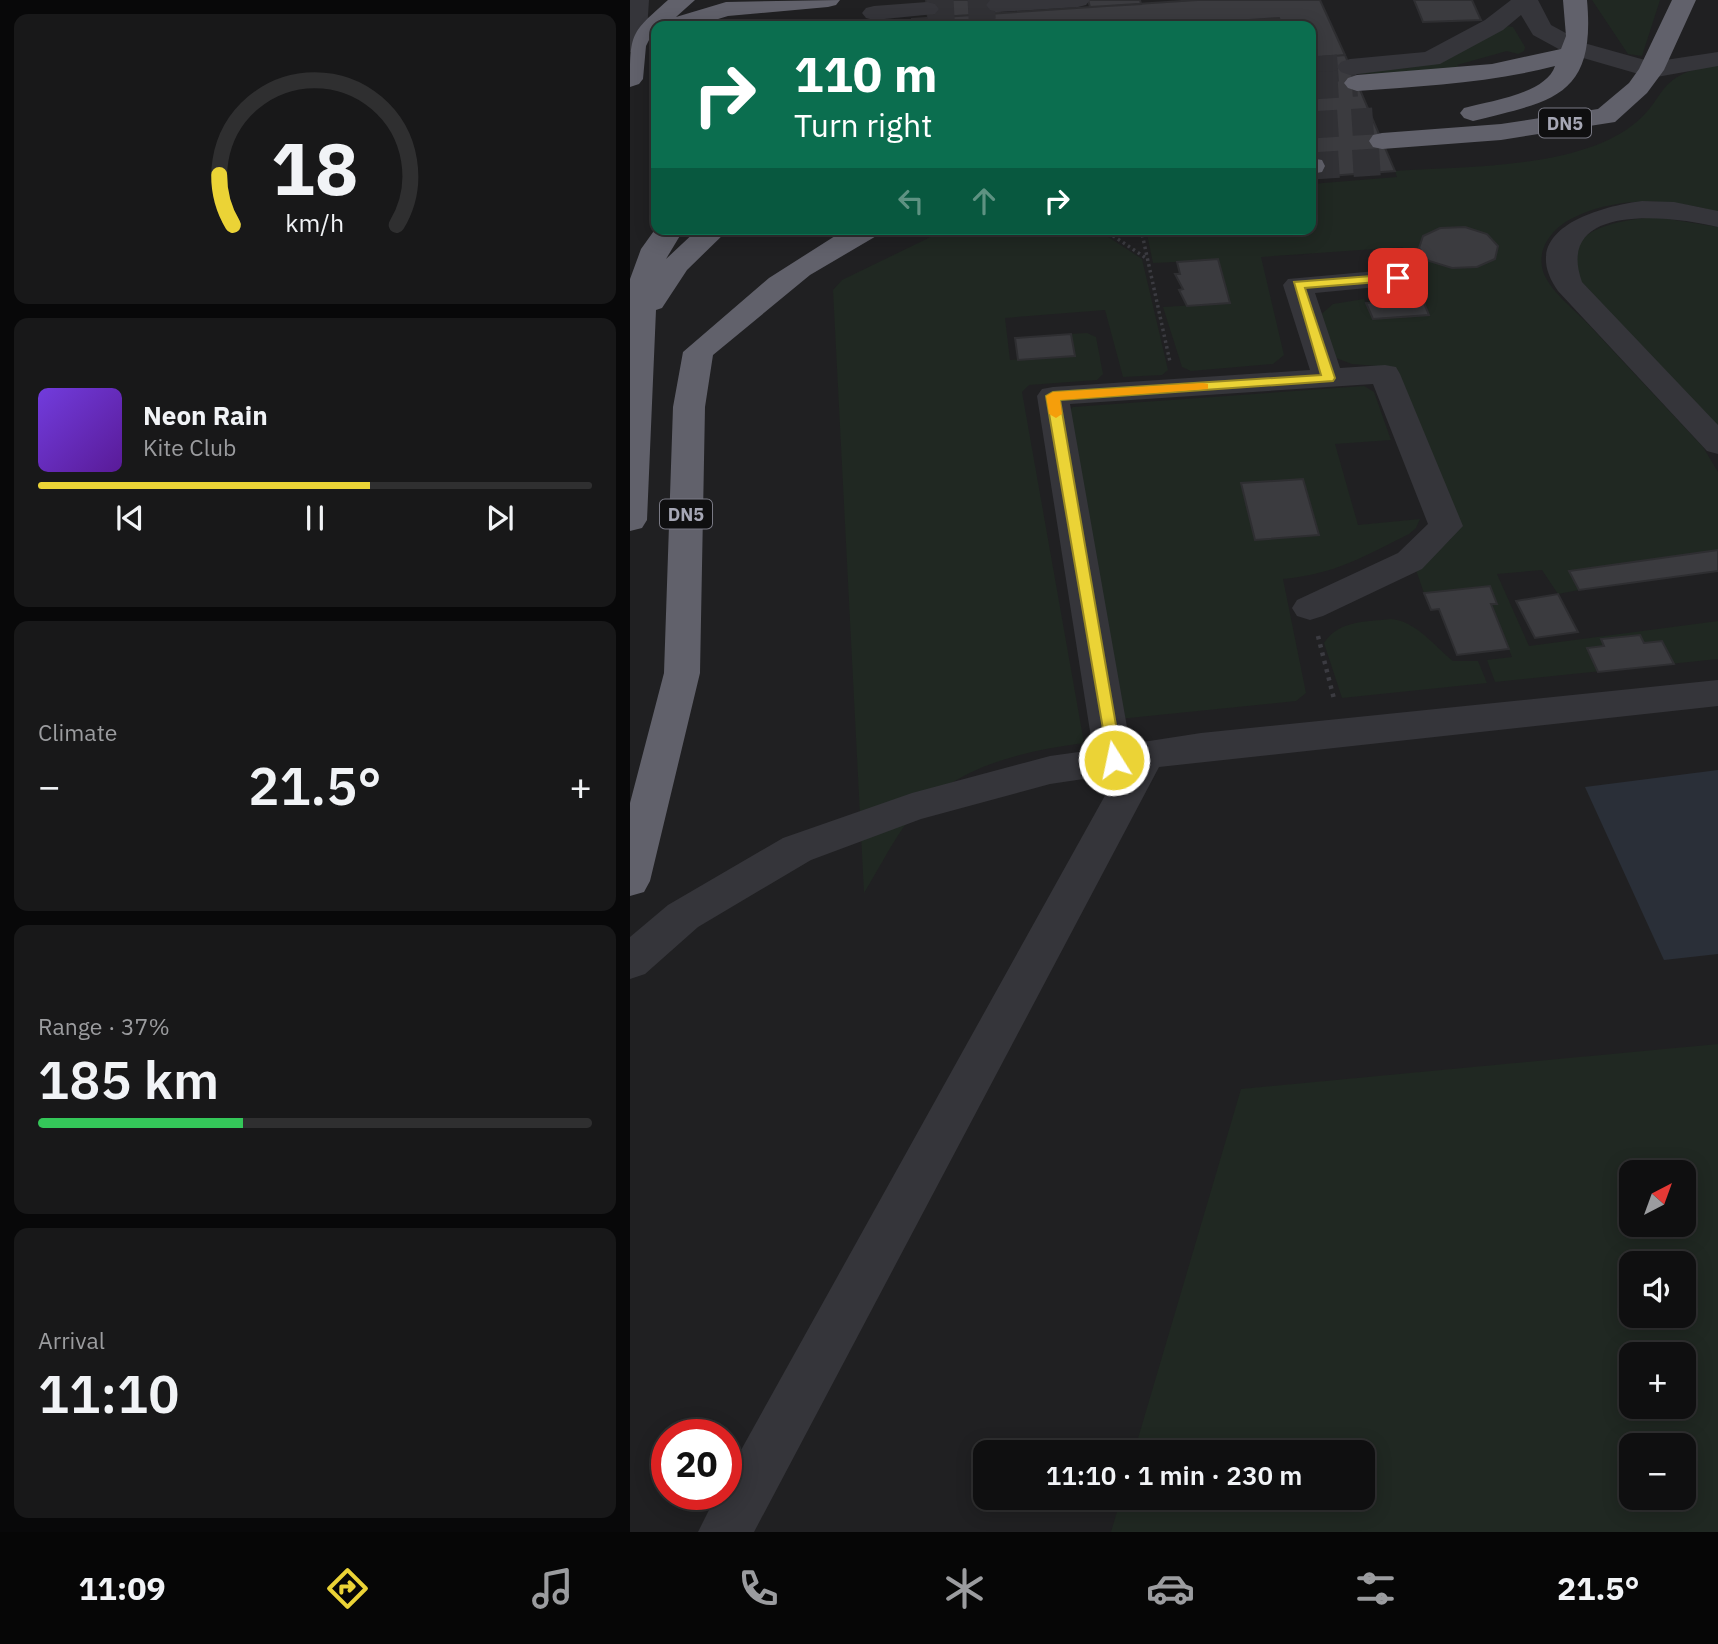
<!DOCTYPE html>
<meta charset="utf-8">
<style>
:root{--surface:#0f0f10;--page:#181819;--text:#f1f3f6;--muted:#9b9c9f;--line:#2f2f30;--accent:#ebd336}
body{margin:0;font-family:"IBM Plex Sans",sans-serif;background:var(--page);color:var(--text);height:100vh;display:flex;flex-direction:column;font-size:26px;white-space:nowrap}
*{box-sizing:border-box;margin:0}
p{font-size:23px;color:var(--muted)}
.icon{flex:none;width:38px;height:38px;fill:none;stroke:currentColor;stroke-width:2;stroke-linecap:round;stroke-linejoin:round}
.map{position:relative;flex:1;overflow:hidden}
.details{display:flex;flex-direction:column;gap:14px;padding:14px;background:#080809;width:630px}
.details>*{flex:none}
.top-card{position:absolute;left:21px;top:21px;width:665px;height:214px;border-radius:14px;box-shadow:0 4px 18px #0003,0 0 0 2px var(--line);background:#0b6e4f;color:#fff;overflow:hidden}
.needle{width:46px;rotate:41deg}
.controls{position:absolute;left:989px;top:1160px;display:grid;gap:14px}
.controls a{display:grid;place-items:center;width:77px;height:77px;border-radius:14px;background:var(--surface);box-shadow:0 4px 18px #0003,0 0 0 2px var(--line);font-size:35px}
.speed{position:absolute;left:21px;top:1419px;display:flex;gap:14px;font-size:35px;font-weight:700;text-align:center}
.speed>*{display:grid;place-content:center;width:91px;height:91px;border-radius:50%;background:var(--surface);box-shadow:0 4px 18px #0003,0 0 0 2px var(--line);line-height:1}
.speed .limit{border:10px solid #d22;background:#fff;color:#111}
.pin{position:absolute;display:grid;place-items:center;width:60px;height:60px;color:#fff;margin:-30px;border-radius:14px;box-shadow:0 4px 10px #0006}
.me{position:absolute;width:77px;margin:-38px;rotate:350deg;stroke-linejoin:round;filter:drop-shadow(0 0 5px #0008)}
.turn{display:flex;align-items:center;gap:24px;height:147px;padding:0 28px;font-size:32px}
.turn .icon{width:91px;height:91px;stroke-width:2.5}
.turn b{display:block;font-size:49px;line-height:60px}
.lanes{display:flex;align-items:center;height:66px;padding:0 28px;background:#0003;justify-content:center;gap:35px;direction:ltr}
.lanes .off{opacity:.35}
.big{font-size:52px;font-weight:600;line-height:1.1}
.details .card{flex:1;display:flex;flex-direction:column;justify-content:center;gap:10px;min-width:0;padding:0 24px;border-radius:14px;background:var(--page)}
.details .dial{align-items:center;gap:0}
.dial svg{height:182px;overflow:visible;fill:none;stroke:var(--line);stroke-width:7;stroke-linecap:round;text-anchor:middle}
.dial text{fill:var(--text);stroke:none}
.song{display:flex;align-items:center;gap:21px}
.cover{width:84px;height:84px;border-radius:10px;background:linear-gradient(135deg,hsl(260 70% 55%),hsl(270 70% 35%))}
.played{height:7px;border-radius:4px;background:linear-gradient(90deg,var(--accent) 60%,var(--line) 60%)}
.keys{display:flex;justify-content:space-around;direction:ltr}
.heat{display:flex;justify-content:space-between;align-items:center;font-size:38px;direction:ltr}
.charge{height:10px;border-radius:5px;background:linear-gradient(90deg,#34c759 37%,var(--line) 0)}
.trip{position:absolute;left:343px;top:1440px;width:402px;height:70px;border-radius:14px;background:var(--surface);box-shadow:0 4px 18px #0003,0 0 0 2px var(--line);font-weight:600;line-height:70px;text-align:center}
.tabs{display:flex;height:112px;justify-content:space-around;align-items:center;background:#060606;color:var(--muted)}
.tabs .icon{width:49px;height:49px}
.tabs .current{color:var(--accent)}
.tabs b{font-size:32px;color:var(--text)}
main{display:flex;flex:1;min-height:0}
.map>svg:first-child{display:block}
.built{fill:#202022;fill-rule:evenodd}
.green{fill:#202822;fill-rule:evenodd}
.water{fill:#2a2f38}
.building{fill:#3b3b3f;stroke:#2e2e31;stroke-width:2}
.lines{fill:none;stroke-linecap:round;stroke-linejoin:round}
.minor-tunnel{stroke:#313135;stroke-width:27;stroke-dasharray:27 14;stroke-linecap:butt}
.highway-tunnel{stroke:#313135;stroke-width:27;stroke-dasharray:27 14;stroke-linecap:butt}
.path-far1{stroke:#3b3b41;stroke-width:3.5;stroke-dasharray:2.5 3.5;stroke-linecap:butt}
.path{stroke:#3b3b41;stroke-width:4.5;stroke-dasharray:3.5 5;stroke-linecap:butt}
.minor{fill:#35353a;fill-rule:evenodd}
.highway{fill:#61616b;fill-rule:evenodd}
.route{fill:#ebd336;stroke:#998923;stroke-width:2}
.slow{fill:#f59e0b}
.labels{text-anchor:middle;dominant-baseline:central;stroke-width:7;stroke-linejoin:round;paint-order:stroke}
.shield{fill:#0f0f10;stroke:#797984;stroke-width:2}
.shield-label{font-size:18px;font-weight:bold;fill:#a6a7b5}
</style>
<main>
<section class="details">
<div class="card dial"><svg viewBox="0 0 100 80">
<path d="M14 69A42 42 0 1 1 86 69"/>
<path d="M14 69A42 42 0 0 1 8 47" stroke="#ebd336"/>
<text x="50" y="56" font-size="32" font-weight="700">18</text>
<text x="50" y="72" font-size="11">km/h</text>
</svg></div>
<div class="card">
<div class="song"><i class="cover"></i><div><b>Neon Rain</b><p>Kite Club</p></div></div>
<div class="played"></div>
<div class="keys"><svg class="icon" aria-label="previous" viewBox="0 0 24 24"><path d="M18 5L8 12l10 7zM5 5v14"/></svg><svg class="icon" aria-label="pause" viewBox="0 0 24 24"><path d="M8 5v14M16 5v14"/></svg><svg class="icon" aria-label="next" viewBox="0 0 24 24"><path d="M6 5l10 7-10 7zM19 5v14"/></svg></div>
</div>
<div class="card"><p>Climate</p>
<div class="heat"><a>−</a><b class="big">21.5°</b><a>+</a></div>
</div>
<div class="card"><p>Range · 37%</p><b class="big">185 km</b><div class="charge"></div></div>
<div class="card"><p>Arrival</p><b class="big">11:10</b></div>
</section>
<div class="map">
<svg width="1088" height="1532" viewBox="0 0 1088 1532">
<rect width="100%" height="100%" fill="#141415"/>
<path class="built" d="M0,0H1088V1118L1003,1115L623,1452H355V1498H569L528,1532H0ZM26,26H681V229H26ZM37,1435H96V1494H37Z"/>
<path class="green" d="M962,0H1030L1012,56L998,54Z
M649,18L652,26H577L575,23Z
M876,26L883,27L895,47L894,51L888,54L877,51L827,65L836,72L723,74L722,71L779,68L814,60Z
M1088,65V212C1041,199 992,196 947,216C925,225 904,248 914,274C922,293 946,311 960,326C997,366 1035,406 1073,447L1088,472V550L939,571L949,590L928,594L912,570L867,574L899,646L1088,621V659L865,682L857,660L882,657L861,604L867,603L860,586L794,593L786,570L821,539L747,366L722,364L706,358L689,316L703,304L734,299L743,319L799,315L773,247L631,257L654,355L643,364L561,371L552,367L533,307L600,303L588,260L523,263L516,229H681V184L767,177L765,171C835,166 936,169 996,130C1040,101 1020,74 1088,65Z
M1026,217L1088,227V429L948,278C946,270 942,258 945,250C954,224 1003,219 1026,217Z
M317,229H466L512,259L538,370L532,375L493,377L475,310L375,318L380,360L444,356L441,334L457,333L466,337L473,374L467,380L399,385L392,392L454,743C386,752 315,769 273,828C259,848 247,872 234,893L203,290L212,280Z
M734,386L744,392L761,440L705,444L728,525L790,519L786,528L779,534C733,557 705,574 653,579L676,693L666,701L489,719L433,417L443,407Z
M761,619C786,621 803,645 823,661H848L857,683L712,698L694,643C709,620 736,622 761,619Z
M1088,1044V1532H481L491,1498H733V1452H504L611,1089ZM1054,1172V1225H1001V1172ZM1001,1264H1054V1316H1001ZM1054,1354V1407H1001V1354ZM1001,1446H1054V1498H1001Z"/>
<path class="water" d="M1088,770V954L1034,960L955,787Z"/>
<path class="building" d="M296,0H367L370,13L298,18Z
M458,0H510L511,4L460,7Z
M567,0H690L715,55L681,58V26H652L649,18L575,23L577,26H283L282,19Z
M784,0H842L851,20L793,22Z
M715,55L752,141L765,171L686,177L681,163V58Z
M835,227L857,234L868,246L865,259L847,267L822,268L799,261L789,248L793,236L810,228Z
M588,259L600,303L557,306L549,290L553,289L545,274H550L547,262Z
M792,298L799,315L743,319L736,303Z
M441,334L445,356L388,360L385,338Z
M673,479L689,535L625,540L611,483Z
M1088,550V571L949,590L939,571Z
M860,586L867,604H861L879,649L827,655L809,609L801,610L794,593Z
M928,594L948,632L905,638L886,601Z
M1010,635L1014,643L1032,641L1044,664L968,672L957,648L974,646L971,639Z"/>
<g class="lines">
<path class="minor-tunnel" d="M297,9L368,5
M681,70L720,67"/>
<path class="highway-tunnel" d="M681,86L727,83
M681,125L743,121
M682,166L761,161"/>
<path class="path-far1" d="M473,229L516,258
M511,229L540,362"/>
<path class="path" d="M688,636L704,699"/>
<path class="minor" d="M0,0H19L16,46L13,51L0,52Z
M360,0H460L456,5L448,7L368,12L360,10L356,5Z
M881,0H908L921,25L954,43L1022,62L1088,52V66L1021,78L1012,75L936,53L903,35L891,15L873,30L810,64L720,75L711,72L707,67L711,62L720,59L795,52L855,20Z
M297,2L305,4L309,9L305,14L244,20L236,18L232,13L236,8L244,6Z
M1012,201L1044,202L1088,211V227C1043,216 923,201 952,282L1088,425V454L1077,451L928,291C885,230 967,207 1012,201Z
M768,269L778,272L783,278L778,284L685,293L710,368L755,365L766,367L770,374L833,526L792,569L693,616L680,620L667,616L662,608L667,600L768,553L798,524L743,384L440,404L500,744L571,733L1088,680V706L529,767L124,1532H68L87,1494H96V1477L487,774L420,784L291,819L181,860L68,927L15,974L0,979V937L38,905L153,838L282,793L420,756L463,750L407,396L412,389L423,387L680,370L653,285L658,279Z"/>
<path class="highway" d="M38,0H65L46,17L96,2L210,0L206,5L198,7L98,16L65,26H26L16,46L13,79L9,84L0,87C0,32 0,34 38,0Z
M933,0H957C966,97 923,101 843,121L834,118L830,113L834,108C859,101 916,94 925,66C860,83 794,86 727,91L718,88L714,83L718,78L727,75L862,64L931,49L936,36Z
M1042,0H1066L1034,70L1017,93L985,122L871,140L752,149L743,147L739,141L743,135L752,133L871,124L968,109L999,83L1009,69Z
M681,158L692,160L695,166L692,172L681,174Z
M26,228L54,229L36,259L68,229H99L57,270L32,308L26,310L17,520L12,528L0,531V279L11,249Z
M216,229H252L248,235L180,275L83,355L75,407L70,673L20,881L14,892L0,896V803L34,673L43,407L53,352L139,278Z"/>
</g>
<path class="route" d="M768,274L772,275V280L675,288L705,378L703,381L430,400L492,760L484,766L479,764L416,396L423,392L691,375L664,282Z"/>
<path class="slow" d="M573,383L578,384V389L430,400L432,414L426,418L419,414L416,396L423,392Z"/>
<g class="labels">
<g class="shield">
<rect x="909" y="108.5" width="52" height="29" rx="5"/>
<rect x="30" y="499.5" width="52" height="29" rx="5"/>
</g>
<g class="shield-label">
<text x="935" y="123">DN5</text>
<text x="56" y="514">DN5</text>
</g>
</g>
</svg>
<div class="controls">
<a><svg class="needle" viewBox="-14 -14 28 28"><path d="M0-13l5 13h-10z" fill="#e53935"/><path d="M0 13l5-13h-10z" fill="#9b9c9f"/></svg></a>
<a><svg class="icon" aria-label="sound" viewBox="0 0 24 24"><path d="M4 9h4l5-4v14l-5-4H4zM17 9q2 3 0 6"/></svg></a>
<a>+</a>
<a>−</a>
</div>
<div class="speed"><div class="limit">20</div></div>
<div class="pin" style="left:768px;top:278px;background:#d93025"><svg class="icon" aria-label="arrive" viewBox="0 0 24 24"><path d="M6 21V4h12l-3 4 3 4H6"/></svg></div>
<svg class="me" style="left:484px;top:760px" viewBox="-20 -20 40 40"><circle r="17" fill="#ebd336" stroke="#fff" stroke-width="3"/><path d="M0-11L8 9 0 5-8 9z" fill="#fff"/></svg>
<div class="trip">11:10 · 1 min · 230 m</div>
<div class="top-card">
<div class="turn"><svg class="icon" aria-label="right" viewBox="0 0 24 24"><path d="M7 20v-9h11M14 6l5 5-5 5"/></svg><div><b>110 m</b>Turn right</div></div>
<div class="lanes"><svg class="icon off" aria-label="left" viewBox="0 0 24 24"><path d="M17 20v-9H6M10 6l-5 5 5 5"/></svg><svg class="icon off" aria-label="ahead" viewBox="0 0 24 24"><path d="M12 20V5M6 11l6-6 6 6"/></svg><svg class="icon" aria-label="right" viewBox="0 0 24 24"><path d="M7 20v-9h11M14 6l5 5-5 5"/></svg></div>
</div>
</div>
</main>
<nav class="tabs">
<b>11:09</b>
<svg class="icon current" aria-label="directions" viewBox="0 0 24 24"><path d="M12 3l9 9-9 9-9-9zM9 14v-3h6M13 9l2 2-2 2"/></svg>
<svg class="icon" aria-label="music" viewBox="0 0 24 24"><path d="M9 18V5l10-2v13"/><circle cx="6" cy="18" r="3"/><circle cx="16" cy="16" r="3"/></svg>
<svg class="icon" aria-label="phone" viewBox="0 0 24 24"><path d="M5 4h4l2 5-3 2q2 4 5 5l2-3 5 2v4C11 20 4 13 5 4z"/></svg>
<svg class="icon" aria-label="climate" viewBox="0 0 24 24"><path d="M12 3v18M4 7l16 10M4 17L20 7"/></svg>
<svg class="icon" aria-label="car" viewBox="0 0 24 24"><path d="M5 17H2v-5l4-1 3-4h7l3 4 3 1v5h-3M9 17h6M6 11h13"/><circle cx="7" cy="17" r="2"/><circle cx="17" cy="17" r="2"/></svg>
<svg class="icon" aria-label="filters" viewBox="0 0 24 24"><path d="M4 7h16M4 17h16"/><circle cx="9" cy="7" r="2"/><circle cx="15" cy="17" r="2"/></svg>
<b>21.5°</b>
</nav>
